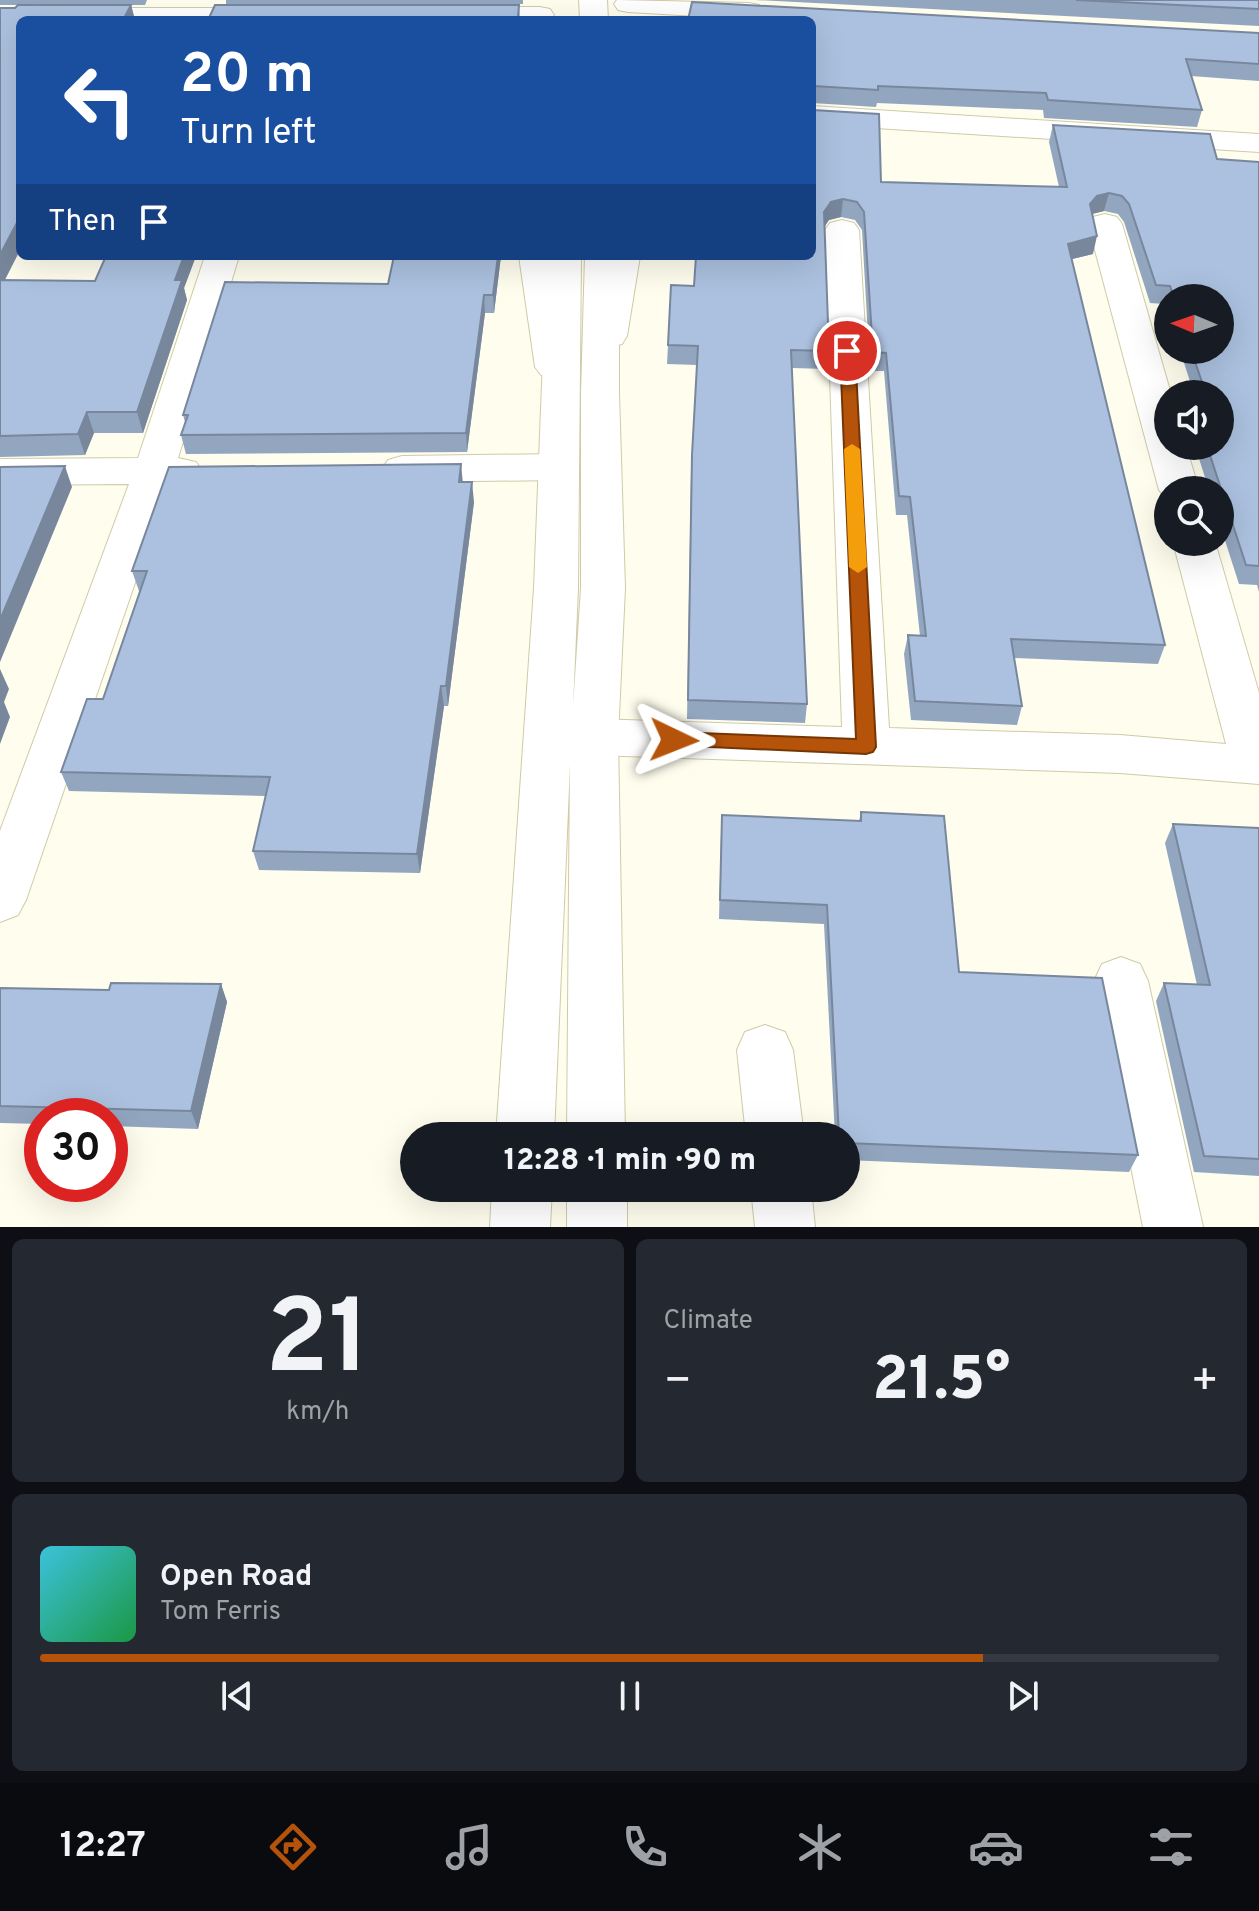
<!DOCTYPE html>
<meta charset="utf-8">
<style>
:root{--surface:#171b24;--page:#242831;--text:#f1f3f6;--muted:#9ea1a6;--line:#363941;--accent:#b45309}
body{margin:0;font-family:Overpass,sans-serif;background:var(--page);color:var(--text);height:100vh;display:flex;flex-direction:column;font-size:30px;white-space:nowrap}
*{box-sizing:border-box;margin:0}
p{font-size:26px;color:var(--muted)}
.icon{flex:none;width:44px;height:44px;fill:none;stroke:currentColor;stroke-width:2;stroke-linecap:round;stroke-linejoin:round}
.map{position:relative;height:1227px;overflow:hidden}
.details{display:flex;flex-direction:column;gap:12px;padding:12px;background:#0d0f14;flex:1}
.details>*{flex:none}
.hud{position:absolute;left:16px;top:16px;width:800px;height:244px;border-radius:12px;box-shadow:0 8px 32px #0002;background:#1a4fa0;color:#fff;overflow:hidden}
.needle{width:52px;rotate:272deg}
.fabs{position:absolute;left:1154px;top:284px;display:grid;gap:16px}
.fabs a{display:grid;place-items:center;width:80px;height:80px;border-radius:50%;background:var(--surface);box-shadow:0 8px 32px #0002;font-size:40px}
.speed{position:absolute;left:24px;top:1098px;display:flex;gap:16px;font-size:40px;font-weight:700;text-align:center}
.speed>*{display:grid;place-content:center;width:104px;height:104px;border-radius:50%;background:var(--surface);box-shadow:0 8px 32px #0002;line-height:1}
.speed .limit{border:12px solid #d22;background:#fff;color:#111}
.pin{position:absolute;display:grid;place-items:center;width:68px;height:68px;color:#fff;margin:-34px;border:4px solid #fff;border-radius:50%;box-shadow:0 2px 8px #0007}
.me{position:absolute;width:88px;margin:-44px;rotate:92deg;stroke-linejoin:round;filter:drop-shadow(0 0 6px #0008)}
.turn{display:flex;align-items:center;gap:28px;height:168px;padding:0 32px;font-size:36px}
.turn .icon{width:104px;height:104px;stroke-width:2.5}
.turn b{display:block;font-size:56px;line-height:68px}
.then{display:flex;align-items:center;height:76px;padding:0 32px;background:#0003;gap:16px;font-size:30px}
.big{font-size:60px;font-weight:800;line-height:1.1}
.details .card{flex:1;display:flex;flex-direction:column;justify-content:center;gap:12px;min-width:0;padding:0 28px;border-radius:12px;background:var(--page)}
.details .dial{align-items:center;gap:0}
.dial b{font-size:104px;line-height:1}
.song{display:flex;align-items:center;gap:24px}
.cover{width:96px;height:96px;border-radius:12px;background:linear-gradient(135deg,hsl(190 70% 55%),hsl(140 70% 35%))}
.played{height:8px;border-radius:4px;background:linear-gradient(90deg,var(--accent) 80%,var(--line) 80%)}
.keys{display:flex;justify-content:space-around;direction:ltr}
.heat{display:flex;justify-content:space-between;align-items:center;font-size:44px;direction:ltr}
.details .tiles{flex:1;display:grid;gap:12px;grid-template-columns:1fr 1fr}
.card:last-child{grid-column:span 2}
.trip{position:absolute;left:400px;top:1122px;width:460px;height:80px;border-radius:40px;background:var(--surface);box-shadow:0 8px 32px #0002;font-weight:800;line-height:80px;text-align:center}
.dock{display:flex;height:128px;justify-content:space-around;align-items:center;background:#090b0e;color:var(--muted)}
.dock .icon{width:56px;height:56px}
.dock .active{color:var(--accent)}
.dock b{font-size:36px;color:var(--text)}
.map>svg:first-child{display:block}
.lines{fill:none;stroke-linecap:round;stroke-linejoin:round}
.minor-casing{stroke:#cfcba7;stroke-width:2}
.major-casing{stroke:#cfcba7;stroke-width:2}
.minor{fill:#fff;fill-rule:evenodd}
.major{fill:#fff;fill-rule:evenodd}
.wall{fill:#93a6c0}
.shaded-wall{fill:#78879c}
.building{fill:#abc1df;stroke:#78879c;stroke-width:2}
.route{fill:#b45309;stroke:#753606;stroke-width:2}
.slow{fill:#f59e0b}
</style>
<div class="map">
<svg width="1259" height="1227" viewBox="0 0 1259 1227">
<rect width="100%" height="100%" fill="#fefdee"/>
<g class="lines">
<g class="minor-casing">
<path id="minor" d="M617,0L749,3L759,5L763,11L759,17L749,19L628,12L618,10L614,4Z
M458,7H540L550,9L554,15L550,20H448L444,15L448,9Z
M0,8H269L279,10L283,16L280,20H20V24H0Z
M812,106L1259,134V152L812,124Z
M1105,214L1117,217L1122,224L1171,394H1168V446H1186L1199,490H1168V500L1159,490L1088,224L1093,217Z
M842,220L854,223L859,230L889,728L1120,735L1226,744L1173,542H1215L1259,693V784L1120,773L594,755L577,750L570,737L577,724L594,719L842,727L825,230L830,223Z
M205,256H239L178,458L196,462L202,471L196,480L169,484L26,900L18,915L0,922V831L129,484L0,485V459L138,458Z
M519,256H553L573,367L567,375L554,378L541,375L535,367Z
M606,256H640L627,336L622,344L609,347L596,344L591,336Z
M557,454L571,458L577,467L571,476L557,480L402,482L388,478L382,469L388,460L402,456Z
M1121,957L1140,964L1148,981L1203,1227H1143L1094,981L1102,964Z
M765,1025L785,1032L793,1050L804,1136H746L737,1050L745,1032Z
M751,1188H811L815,1227H755Z"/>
</g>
<g class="major-casing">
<path id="major" d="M579,0H607L608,20H580Z
M547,256H581L578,588L573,707L581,588V393L585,256H619V393L625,588L618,737L625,1136H567L570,764L554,1136H496L534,588Z
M492,1188H552L550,1227H490Z
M567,1188H627V1227H567Z"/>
</g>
<use href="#minor" class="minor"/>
<use href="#major" class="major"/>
</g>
<path class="wall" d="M0,0H147L145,5H131L135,20H20V250L5,280L95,281L106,256H196L184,288L187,300L143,433H94L85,455L0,457V8H15L17,5H0Z
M226,0H523V4L259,5H519L520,20L226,5Z
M755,0H1259V26Z
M812,20L1259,33V81L1191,76L1202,110L1197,127L1044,118L1043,110L877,103L876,107L812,103Z
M812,108L881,182L1059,187L1049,142L1053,125L1217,159L1259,162V592L1257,585L1239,584L1220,525V490H1209L1195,446H1220V394H1187L1189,388H1192L1180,350H1220V298H1168V314L1165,304L1150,303L1124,222L1118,214L1104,211L1092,214L1093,254L1072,259L1165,645L1158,664L1014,658L1022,706L1017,725L911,720L904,654L908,635L920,636L907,515H896L884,371H870L862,230L855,220L841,217L829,220L824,227L829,351L827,369L792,368L807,704L805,723L687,719L691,474L697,365L667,364L668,345L694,286Z
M394,256H501L494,313H485L467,452L186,454L181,435L185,422L183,415L388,284Z
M463,482L474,502L448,706H444L420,873L259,870L253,851L266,796L69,791L61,772L103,699L140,591H139L132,571Z
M861,812L959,972L1138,1155L1129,1172L846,1160V1136H835L824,924L719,919L721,834L722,815L859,821Z
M1173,824L1259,828V1176L1194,1172L1156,1001L1164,983L1197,985L1165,843Z
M221,984L227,1002L198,1129L110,1126V1116H42V1124L0,1123V988L109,990Z"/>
<path class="shaded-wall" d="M131,5L135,20H123Z
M1109,193L1104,211L1092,214L1090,204L1097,196Z
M843,199L841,217L829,220L822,230L824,212L831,202Z
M20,217V250L0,289V255Z
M1097,236L1093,254L1064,261L1068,244Z
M184,256H196L184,288L187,300L143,433L137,412L175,280Z
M498,256H501L494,313L493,295Z
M484,295L485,313L467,452L466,433Z
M87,412L94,433L85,455L78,434Z
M461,464L463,484L459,482Z
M65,466L72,487L0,662V620Z
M472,482L474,502L448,706L446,686Z
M0,669L9,689L4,702L10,717L0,744Z
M441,686L444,706L420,873L417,854Z
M221,984L227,1002L198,1129L191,1111Z"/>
<path class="building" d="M1076,0H1259V9Z
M692,2L1259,33V64L1186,59L1202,110L1048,100L1046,93L878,86V90L814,86L812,88V20H688Z
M18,5H131L123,20H20V200L19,202H20V217L0,255V8H15Z
M215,5H519L518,17H520V20H208Z
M812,108L813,110L879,114L881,182L1067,187L1053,125L1210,134L1217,159L1259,162V566L1246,565L1207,446H1220V394H1191L1189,388H1204L1191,350H1220V298H1174L1170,286L1156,285L1129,204L1122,196L1109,193L1097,196L1090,204L1097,236L1068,244L1165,645L1011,639L1022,706L915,701L908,635L926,636L910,497L899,496L886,353L873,352L864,212L857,202L843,199L831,202L824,212L829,351L791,350L807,704L688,700L692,455L698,346L668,345L671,285L694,286L696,256H812Z
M106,256H184L175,280H182L137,412H87L78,434L0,436V280L95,281Z
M394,256H498L493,295H484L466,433L181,435L188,415H183L225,282L388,284Z
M461,464L459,482H472L446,686H441L417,854L253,851L270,777L61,772L87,699H103L147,571H132L169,467Z
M65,466L0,620V467Z
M861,812L944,816L959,972L1102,978L1138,1155L846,1143V1136H839L827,905L720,900L722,815L861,821Z
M1173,824L1259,828V1159L1204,1156L1164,983L1210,985Z
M111,983L221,984L191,1111L0,1106V988L109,990Z"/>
<path class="route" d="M847,347L855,351L876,747L873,752L866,754L667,745L664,740L667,735L674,732L856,739L840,351Z"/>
<path class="slow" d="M852,444L860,449L867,567L858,573L849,567L844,449Z"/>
</svg>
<div class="fabs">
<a><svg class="needle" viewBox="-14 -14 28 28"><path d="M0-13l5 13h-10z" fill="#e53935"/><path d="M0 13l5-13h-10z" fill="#9ea1a6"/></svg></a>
<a><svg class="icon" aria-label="sound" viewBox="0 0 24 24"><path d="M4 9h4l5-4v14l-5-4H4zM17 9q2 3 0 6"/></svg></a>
<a><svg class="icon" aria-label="search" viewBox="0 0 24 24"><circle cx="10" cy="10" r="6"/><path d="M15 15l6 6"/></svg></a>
</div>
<div class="speed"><div class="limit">30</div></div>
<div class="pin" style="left:847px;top:351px;background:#d93025"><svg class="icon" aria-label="arrive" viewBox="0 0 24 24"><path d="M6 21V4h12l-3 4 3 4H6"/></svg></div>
<svg class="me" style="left:674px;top:740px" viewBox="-20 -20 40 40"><path d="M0-17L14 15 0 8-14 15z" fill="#b45309" stroke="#fff" stroke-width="4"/></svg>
<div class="trip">12:28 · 1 min · 90 m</div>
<div class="hud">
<div class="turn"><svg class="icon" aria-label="left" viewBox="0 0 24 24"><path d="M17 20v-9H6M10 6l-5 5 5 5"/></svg><div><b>20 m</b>Turn left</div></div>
<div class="then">Then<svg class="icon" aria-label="arrive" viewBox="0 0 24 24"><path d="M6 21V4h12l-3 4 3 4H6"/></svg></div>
</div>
</div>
<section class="details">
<div class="tiles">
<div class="card dial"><b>21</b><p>km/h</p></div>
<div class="card"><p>Climate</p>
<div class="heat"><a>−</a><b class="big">21.5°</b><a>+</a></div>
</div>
<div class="card">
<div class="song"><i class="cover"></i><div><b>Open Road</b><p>Tom Ferris</p></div></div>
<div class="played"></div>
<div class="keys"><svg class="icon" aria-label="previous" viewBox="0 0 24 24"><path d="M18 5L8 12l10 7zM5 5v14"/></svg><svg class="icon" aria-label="pause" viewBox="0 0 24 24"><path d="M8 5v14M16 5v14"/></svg><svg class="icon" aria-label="next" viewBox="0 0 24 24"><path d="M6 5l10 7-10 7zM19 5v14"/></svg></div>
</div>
</div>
</section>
<nav class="dock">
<b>12:27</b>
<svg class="icon active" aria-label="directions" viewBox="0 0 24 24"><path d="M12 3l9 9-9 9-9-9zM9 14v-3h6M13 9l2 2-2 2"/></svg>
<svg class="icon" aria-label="music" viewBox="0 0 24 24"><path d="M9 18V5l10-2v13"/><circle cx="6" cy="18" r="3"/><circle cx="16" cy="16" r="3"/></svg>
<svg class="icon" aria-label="phone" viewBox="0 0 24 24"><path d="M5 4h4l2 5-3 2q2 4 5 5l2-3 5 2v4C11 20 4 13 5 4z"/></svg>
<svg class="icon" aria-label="climate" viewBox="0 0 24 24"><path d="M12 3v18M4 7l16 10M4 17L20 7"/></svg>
<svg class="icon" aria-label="car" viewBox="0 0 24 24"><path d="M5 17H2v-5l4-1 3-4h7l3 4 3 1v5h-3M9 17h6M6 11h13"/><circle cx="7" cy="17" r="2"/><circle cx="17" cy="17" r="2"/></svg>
<svg class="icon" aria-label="filters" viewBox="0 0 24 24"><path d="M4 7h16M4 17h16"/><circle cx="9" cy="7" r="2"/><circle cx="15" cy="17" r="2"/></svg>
</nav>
